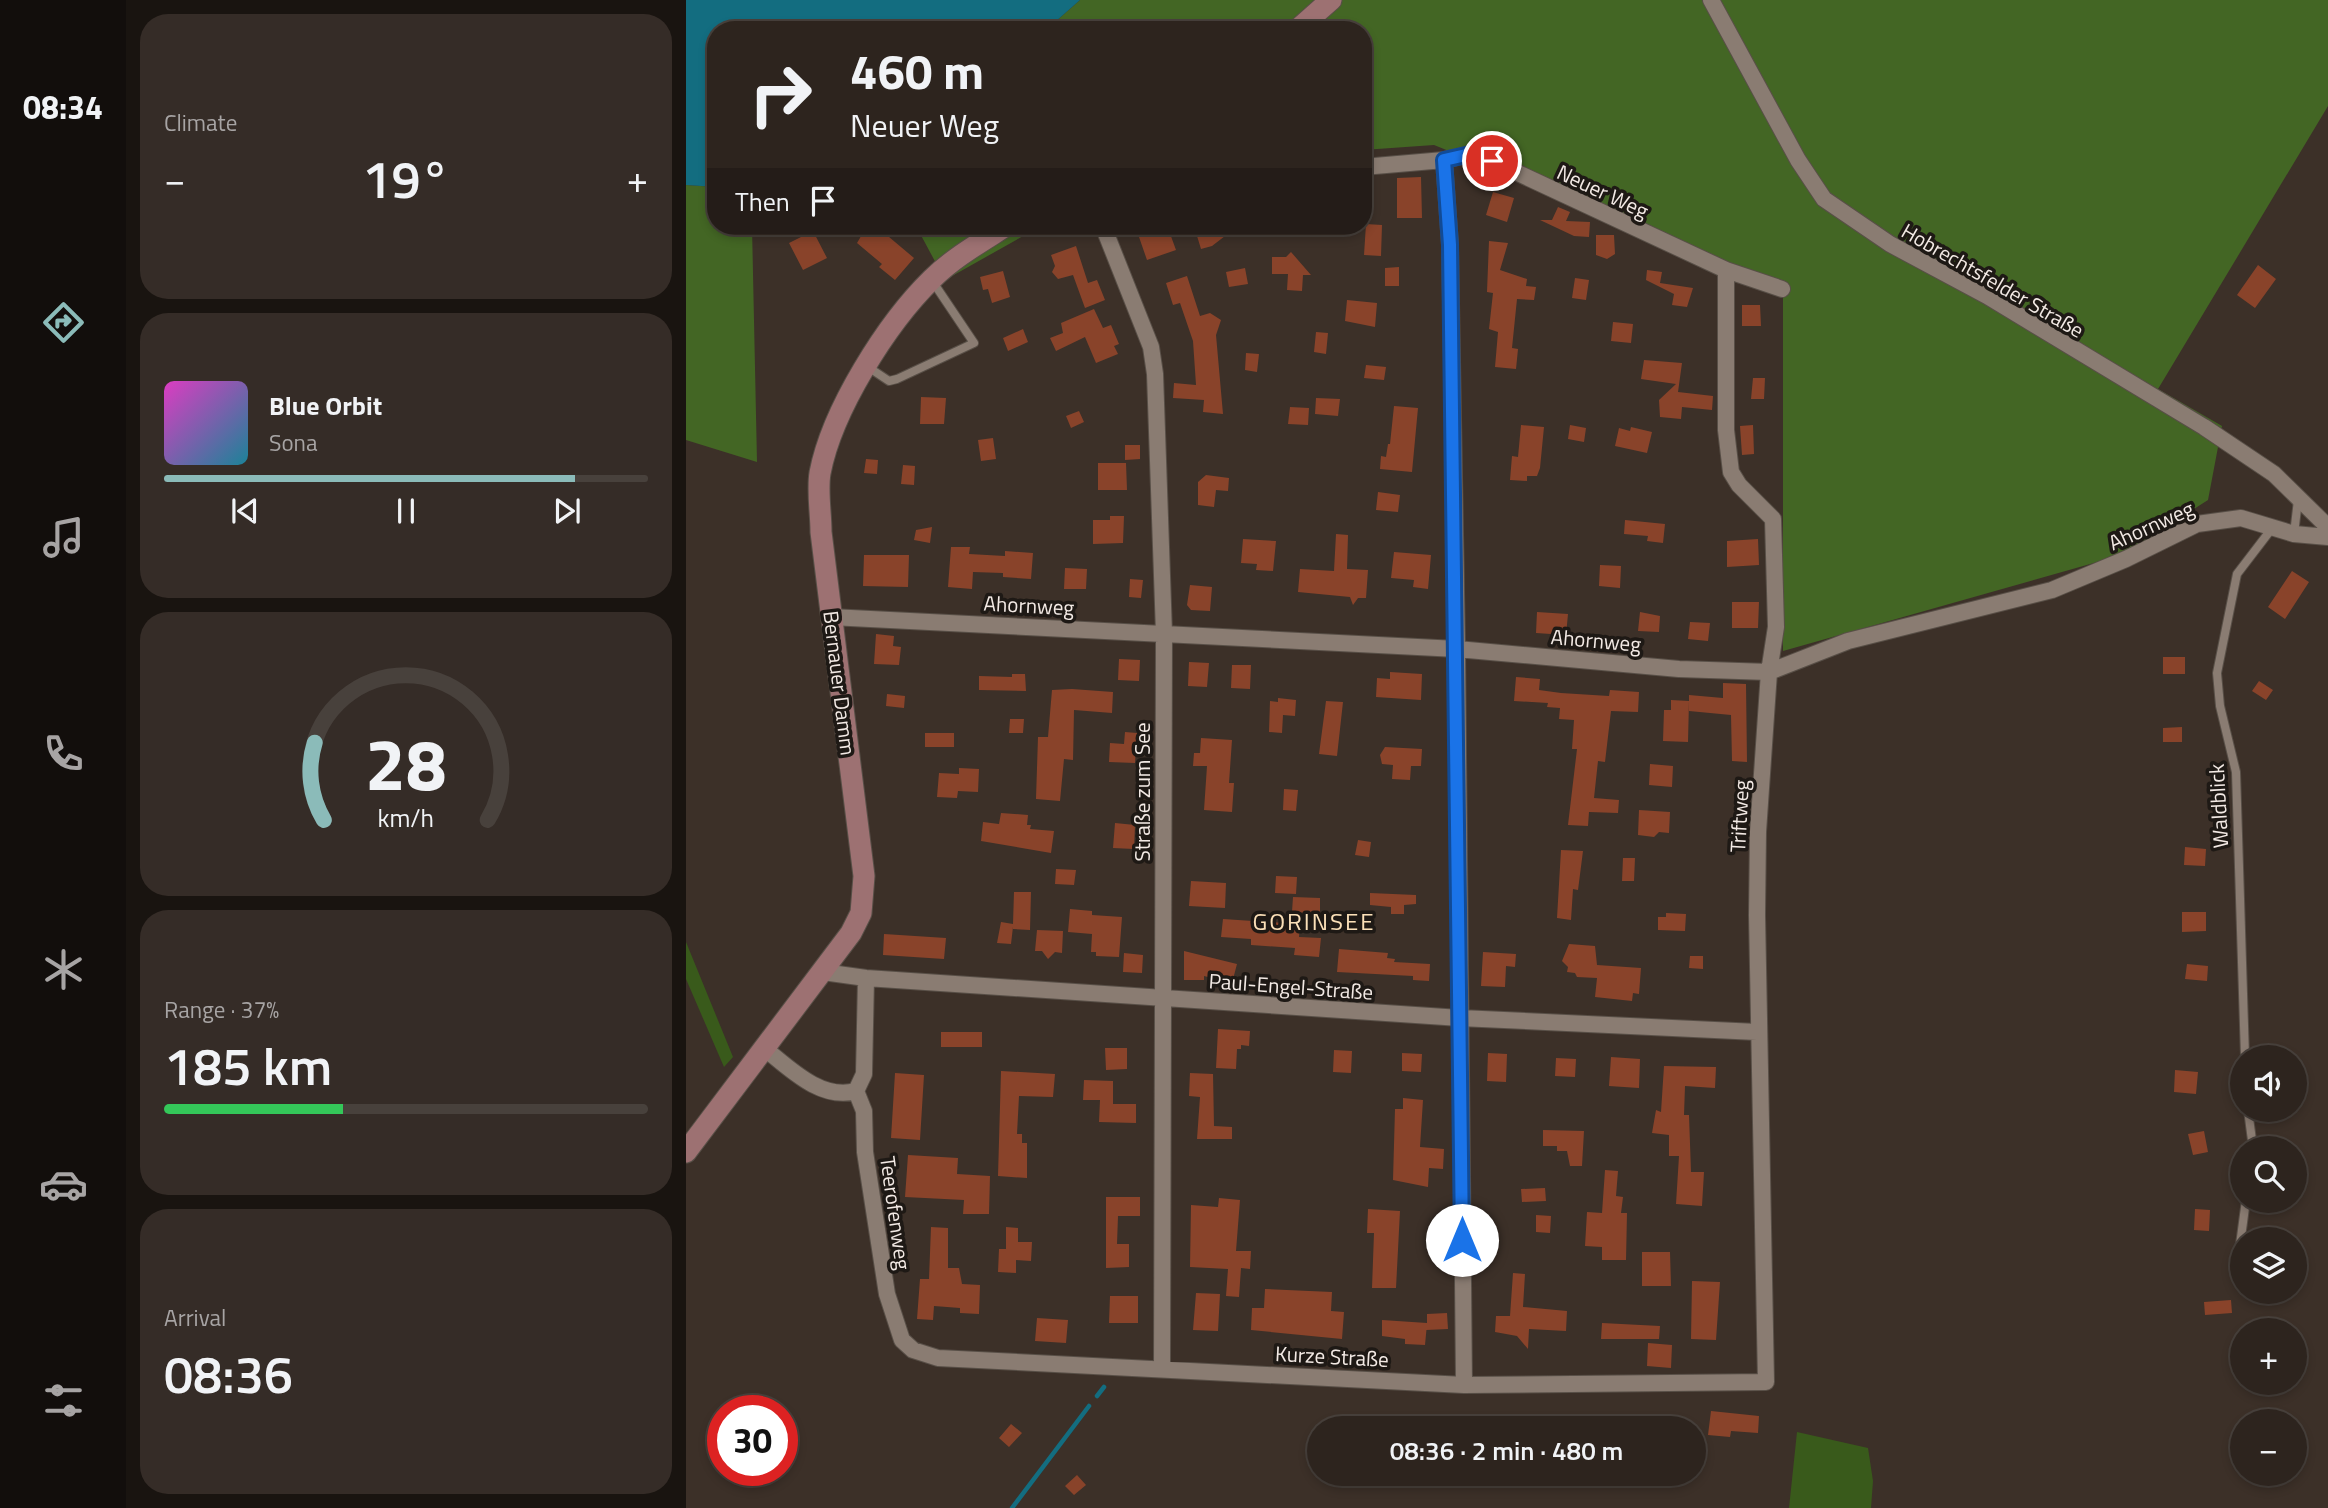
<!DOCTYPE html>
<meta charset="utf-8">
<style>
:root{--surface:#2d241e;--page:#352c27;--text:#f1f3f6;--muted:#a7a4a4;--line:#48413c;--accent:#8bbbb9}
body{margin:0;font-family:"Titillium Web",sans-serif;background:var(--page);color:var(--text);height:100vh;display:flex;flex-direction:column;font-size:26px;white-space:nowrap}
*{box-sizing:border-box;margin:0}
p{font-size:23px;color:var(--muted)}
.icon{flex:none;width:38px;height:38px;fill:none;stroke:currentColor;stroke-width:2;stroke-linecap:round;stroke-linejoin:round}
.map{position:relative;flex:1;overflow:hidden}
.sheet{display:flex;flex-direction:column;gap:14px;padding:14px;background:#191410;width:560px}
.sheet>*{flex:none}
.banner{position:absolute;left:21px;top:21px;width:665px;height:214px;border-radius:28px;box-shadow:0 4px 10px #0003,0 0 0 2px var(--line);background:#2d241e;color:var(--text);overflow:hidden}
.buttons{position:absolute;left:1544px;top:1045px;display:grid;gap:14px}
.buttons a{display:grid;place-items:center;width:77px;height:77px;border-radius:50%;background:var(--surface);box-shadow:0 4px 10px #0003,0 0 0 2px var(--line);font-size:35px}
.speed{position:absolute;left:21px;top:1395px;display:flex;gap:14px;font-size:35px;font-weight:700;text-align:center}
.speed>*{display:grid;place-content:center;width:91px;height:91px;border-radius:50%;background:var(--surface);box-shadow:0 4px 10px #0003,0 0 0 2px var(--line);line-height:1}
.speed .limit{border:10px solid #d22;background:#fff;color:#111}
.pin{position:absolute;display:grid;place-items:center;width:60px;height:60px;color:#fff;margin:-30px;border:4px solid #fff;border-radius:50%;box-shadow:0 2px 7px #0007}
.me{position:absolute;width:77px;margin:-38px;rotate:0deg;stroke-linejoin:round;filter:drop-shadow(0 0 5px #0008)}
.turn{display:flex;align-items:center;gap:24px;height:147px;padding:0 28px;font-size:32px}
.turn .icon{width:91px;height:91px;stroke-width:2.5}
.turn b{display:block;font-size:49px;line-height:60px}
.then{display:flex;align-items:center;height:66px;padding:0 28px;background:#0003;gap:14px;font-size:26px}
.big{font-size:52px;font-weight:600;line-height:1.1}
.sheet .widget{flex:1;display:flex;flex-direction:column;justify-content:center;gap:10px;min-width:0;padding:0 24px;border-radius:28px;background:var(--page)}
.sheet .dial{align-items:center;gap:0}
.dial svg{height:182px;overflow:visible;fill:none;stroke:var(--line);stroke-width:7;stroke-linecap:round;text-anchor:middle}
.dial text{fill:var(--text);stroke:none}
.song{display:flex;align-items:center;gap:21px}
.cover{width:84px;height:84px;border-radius:10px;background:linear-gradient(135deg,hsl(310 70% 55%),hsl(190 70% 35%))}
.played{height:7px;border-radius:4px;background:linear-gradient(90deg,var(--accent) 85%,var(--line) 85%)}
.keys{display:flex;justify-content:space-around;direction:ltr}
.heat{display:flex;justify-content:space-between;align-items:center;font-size:38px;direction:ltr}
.charge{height:10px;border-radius:5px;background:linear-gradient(90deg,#34c759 37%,var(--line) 0)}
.trip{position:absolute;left:621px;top:1416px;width:399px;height:70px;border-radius:35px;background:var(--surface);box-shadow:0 4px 10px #0003,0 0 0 2px var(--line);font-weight:600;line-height:70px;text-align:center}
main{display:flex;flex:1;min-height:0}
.menu{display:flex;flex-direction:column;width:126px;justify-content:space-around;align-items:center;background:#120e0c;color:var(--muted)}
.menu .icon{width:49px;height:49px}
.menu .on{color:var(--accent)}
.menu b{font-size:32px;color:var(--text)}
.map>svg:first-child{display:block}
.green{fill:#395a1b}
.forest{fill:#436624}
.water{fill:#136d80}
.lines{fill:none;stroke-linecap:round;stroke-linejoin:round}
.stream{stroke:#136d80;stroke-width:4.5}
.building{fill:#89432a}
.lane-casing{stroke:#584f47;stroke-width:10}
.street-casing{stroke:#584f47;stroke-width:18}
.secondary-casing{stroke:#584f47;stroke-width:23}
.lane{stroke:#8a7c72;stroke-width:8}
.street{stroke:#8a7c72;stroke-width:16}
.secondary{stroke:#9d7172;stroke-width:21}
.route-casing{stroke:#114b97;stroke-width:18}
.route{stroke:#1a73e8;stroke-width:12}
.labels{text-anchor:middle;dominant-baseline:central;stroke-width:7;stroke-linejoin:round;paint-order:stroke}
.street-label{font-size:21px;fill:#f3eae5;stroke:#1e1915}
.quarter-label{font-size:24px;letter-spacing:2px;fill:#fbe0b8;stroke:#1e1915}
</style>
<main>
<nav class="menu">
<b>08:34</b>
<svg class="icon on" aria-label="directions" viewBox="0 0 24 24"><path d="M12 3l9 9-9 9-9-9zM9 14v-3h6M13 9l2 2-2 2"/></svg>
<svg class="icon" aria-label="music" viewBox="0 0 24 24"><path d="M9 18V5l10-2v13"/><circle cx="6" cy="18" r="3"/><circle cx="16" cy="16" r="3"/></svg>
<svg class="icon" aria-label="phone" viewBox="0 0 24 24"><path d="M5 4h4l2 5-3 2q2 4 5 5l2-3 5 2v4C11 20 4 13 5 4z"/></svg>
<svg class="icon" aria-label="climate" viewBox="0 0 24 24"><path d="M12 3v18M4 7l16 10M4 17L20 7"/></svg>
<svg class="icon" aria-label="car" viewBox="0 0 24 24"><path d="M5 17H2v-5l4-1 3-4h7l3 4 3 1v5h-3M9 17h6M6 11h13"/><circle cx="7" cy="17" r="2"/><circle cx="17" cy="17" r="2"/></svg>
<svg class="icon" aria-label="filters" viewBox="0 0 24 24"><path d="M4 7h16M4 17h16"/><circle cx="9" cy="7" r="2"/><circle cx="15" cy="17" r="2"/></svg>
</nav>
<section class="sheet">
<div class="widget"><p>Climate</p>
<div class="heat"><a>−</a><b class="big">19°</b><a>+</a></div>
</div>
<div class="widget">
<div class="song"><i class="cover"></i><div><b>Blue Orbit</b><p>Sona</p></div></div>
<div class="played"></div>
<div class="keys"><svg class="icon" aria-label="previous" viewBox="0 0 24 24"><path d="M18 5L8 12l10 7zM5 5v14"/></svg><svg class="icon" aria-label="pause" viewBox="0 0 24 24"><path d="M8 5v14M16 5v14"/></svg><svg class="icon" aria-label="next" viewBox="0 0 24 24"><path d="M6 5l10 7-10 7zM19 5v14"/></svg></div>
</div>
<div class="widget dial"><svg viewBox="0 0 100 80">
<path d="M14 69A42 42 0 1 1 86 69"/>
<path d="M14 69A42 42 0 0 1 10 35" stroke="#8bbbb9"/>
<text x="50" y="56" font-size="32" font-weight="700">28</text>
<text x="50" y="72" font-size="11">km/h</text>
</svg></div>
<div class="widget"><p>Range · 37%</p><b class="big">185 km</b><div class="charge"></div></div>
<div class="widget"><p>Arrival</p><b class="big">08:36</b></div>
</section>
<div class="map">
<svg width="1642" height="1508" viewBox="0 0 1642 1508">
<rect width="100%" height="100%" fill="#3c3028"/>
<path class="green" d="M0,942L47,1057L38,1067L0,979Z
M1111,1432L1182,1448L1187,1481L1185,1508H1103Z"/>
<path class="forest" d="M394,0H1642V106L1472,389L1536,426L1522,500L1436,555L1097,651V285L748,145L677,150V30H360Z
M0,185L30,187V226H66L71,462L0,440Z
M230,226H355L259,280Z"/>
<path class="water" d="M0,0H394L360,30H30V187L0,185Z"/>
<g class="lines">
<path class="stream" d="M411,1396L418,1387
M326,1508L403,1406"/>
</g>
<path class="building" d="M735,177L736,218H711V178Z
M807,192L828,198L821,222L800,215Z
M872,207L884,212L880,221L904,222L903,237L888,236L854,220H866Z
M680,224L696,225L695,256L678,255Z
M181,226H190L228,258L209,280L193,267L196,264L171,243Z
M508,226H552L526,246L515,249Z
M482,228L490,250L461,260L453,237Z
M127,231L141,258L117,270L103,243Z
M910,235H928L929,254L921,259L910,255Z
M803,241L822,243L814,270L841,279L840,286L850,287L848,300L831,299L826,348L832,349L830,369L809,367L812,332L803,329L807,293L801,292Z
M390,246L402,283L411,280L419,300L399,308L387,275L372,279L366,272L369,266L365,255Z
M605,252L625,275H617L616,291L601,290L602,274H586V257H600Z
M1572,265L1590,279L1569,308L1551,295Z
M713,267V286H699V268Z
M559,268L562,284L543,287L540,272Z
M961,270L976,272L974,283L1007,288L1001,307L986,305L988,294L960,280Z
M317,271L324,297L306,303L302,289L297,290L294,277Z
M501,276L514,316L524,313L535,320L530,335L537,414L517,412L518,400L487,398L488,383L510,385L507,341L494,303L487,305L480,283Z
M889,278L903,280L900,300L886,298Z
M661,300L691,303L689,327L659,321Z
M1056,305H1074L1075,326H1056Z
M408,309L417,328L425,325L433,344L428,346L432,354L410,363L399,337L370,351L364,338L377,333L375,323Z
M927,322L947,324L945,343L925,341Z
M337,329L342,342L322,351L317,338Z
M630,332L642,333L640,354L628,352Z
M560,353L573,354L571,372L559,370Z
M958,360L996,363L992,392L1027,396L1026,410L996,407L995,419L974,417L973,400L990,384L955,379Z
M680,365L700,367L698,380L678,378Z
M1067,378H1079L1078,399H1065Z
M235,397L260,398L258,424H234Z
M630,398L654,399L652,416L629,414Z
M708,406L732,408L726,472L694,469L695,456L700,457L702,444H704Z
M604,407L623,408L622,425L602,424Z
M393,411L398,422L385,428L380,416Z
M835,425L858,427L854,468L851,476H841V481L824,480L826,456L832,457Z
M884,425L900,428L898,442L882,439Z
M1067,425L1068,454L1056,455L1054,426Z
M945,427L966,432L961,453L929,446L933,428L944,431Z
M307,438L310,459L295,461L292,440Z
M439,445H454V459L439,460Z
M180,459L192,460L191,474L178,473Z
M412,463H440L441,490H412Z
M217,465L229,466L228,485L215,484Z
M520,475L543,478L542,491L530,490L528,507L512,505V482Z
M692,492L714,495L712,512L690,510Z
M424,516H438L437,543L407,544V520H424Z
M939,520L979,524L977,543L961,541L962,536L938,534Z
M246,527L244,543L228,540L230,530Z
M650,534L662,535L661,569L682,570L680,598H672L667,605L664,597L612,592L614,569L648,571Z
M557,539L590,541L587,571L570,570L571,564L555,563Z
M1072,539L1073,565L1041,567V541Z
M265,547H284L283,554L319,556V551L347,553L345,579L317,577V573L287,572L286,589L262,587Z
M708,552L745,555L742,589L727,587L728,580L705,578Z
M178,555H223L222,587L177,586Z
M914,565L935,566L934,588L913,586Z
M379,568L401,569L400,589H378Z
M1606,571L1623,582L1599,619L1582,607Z
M444,579L457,580L455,598L443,597Z
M504,585L526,587L524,611L505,610L501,605Z
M1046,602H1073L1072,628H1046Z
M851,612L882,614L880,635L850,633Z
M954,612L974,616L973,632L952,631Z
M1004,622L1024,623L1022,641L1002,639Z
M190,634L208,636L207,646L215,647L213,665L188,664Z
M1477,657H1499V674H1477Z
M433,659L454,660L453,681L432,680Z
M503,662L523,663L521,687L502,686Z
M546,665H565L564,689L545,688Z
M704,672L736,674L735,700L690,697L691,678L704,679Z
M326,674H339L340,691L293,690V676L326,677Z
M830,677L854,679L853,690L875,693L923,696L924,690L953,692L952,712L925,711L919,762L912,761L908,798L933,800L932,813L903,812L902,826L882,825L891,749H886L888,720L873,719L874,708L861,707L862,703L828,701Z
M1573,681L1587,690L1580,700L1566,691Z
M1037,683L1060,684L1061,762L1046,761L1045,715L1003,711V695L1037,698Z
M386,689L427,692L426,713L388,710L387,760L378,759L374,801L350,799L352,737H362L366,690Z
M201,694L219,696L218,708L200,706Z
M592,698L610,700L609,716L597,715L596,733L583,732L584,701L592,702Z
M985,700L1003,701L1002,742L977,741L978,710H985Z
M640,701L657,702L651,756L633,754Z
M324,719H338L337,733H323Z
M1496,727V742H1477V728Z
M439,732L451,733L449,763L423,762L424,743L438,744Z
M239,733H268V747H239Z
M515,738L546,740L543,783H548L546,812L518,810L521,766H507L508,753H514Z
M699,747L736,749L735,766H725L724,780L706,779L707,765L696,764L694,755Z
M964,764L987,766L986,787L963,785Z
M273,768L293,769L292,792L272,791L271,798L251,797L253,773L273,774Z
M598,789L612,790L610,811L597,810Z
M953,810L984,812L983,833L973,832L968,837L952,835Z
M315,813L342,815L341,825H345L344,829L368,831L365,853L295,841L297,822L313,824Z
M429,823L449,825L448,849L427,848Z
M672,840L685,842L683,857L669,855Z
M1499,847L1520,849L1519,866L1498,865Z
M875,850L897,851L892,890L887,889L885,920L871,918Z
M937,858H949L948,881H936Z
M370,869L390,870L388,885L369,884Z
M590,876L611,877L610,894L589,893Z
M505,881L540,883L539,908L503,906Z
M328,892H345L344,930L327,929V927L325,944L311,943L315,922L327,924Z
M684,893L730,895V904L718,905V914H705V907L684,905Z
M607,897L634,898V914L606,912Z
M384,909L406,911V915L436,917L433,957L410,956V952H405L406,934L382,932Z
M1496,912H1520V931L1496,932Z
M980,913L1000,914L999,931L972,930V917H980Z
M537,919L614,924L613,937L635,938L633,957L608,955L609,948L565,945V939L535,937Z
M351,930L377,931L376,953L369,952L362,959L356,951H349Z
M198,934L260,938L258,959L197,955Z
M883,944L909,946L911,965L955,968L953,994L947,993L946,1001L909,997L911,978L891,977L889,973L881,972L882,967L876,961Z
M653,949L702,953L701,958L709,959L708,962L744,964L743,981L727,980V976L651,972Z
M498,951L551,964L546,983L518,976V980H498Z
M797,952L830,954L829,967L820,966L819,987L795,986Z
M438,953L457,955L456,973L437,972Z
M1004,956H1017V969L1003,968Z
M1501,964L1522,966L1521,981L1499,979Z
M532,1029L564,1031L563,1046L555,1045V1049H551L550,1069L530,1068Z
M255,1032H296V1047H255Z
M419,1048H441V1069L420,1070Z
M648,1050L666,1051L665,1073L647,1072Z
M716,1053L736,1054L735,1072L716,1071Z
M802,1053L821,1054L820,1082L801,1081Z
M925,1057L954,1059L953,1088L923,1086Z
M870,1058L890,1059L889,1077L869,1076Z
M978,1066L1030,1067L1029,1088L999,1086L998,1115H1003L1005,1172H1018L1016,1206L990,1204L993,1156H983V1135L966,1133L970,1110L975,1112Z
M1489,1070L1512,1072L1510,1094L1488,1092Z
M315,1071L369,1074L367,1097L333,1096L331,1134H336V1143H341V1178L312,1176Z
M209,1073L238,1075L234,1140L205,1138Z
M504,1073L527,1074L528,1126L546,1127V1139H511L514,1097L503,1096Z
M398,1080L427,1081V1104H450V1123L413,1122L414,1100H397Z
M717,1098L737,1100L734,1147L758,1149L757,1169L743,1168L742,1187L707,1180L709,1109H717Z
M857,1130L898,1131L896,1166H884L881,1151H871V1146H857Z
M1518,1131L1522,1152L1507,1155L1502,1134Z
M222,1155L272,1158L271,1174L304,1176L303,1214H277L278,1200L219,1197Z
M919,1170L932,1171L930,1196L937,1197L935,1213H941L940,1260H916V1247L899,1246L901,1212L916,1213Z
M859,1188L860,1201L836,1202L835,1189Z
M420,1197H454V1216H432L431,1244H443V1267L420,1268Z
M533,1198L554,1200L550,1251H565L564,1269L555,1268L553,1297L540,1296L542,1269L504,1267L505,1205L532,1207Z
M682,1209L714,1211L710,1288H686L688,1233H681Z
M1509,1209L1524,1210L1523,1231L1508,1230Z
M850,1215L865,1216L864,1233L850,1232Z
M245,1227L262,1228V1268H273L276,1284L294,1285L293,1314L274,1313V1308L248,1306L247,1320L231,1319L234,1279H243Z
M320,1227L332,1228V1242H346L345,1261L330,1260V1273L312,1272L313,1249H320Z
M956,1252H984L985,1286H956Z
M827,1273L839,1274L837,1307L881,1311L880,1331L843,1329L842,1349L831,1336L809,1332L810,1316H824Z
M1006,1281L1034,1282L1030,1340L1005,1339Z
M579,1289L646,1292L645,1311L658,1312L656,1339L565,1330L566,1308H578Z
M510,1293L534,1294L532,1331L507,1330Z
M424,1296H452V1323H423Z
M1545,1300L1546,1313L1519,1315L1518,1302Z
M761,1313L762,1329L740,1330L741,1324L739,1345L719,1344V1339L696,1336V1320L741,1323V1314Z
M351,1318L382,1320L380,1343L349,1341Z
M916,1323L974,1326L973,1339H915Z
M962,1343L986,1345L985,1368L961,1366Z
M1025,1411L1073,1416L1072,1433L1045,1431L1044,1437L1022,1435Z
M325,1424L336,1433L323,1447L313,1438Z
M391,1475L400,1485L388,1495L379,1486Z"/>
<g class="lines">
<g class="lane-casing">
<path id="lane" d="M182,367L203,381L211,379L288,343L247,282
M1608,534L1612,500
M1559,1057L1550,772L1534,706L1531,673L1551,574L1587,527
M1562,1110L1567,1148
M1553,1252L1560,1200"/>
</g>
<g class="street-casing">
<path id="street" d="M1025,0L1112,160L1138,199L1204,244L1301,296L1518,427L1588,474L1642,527
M758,160L764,245L771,649L778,1385
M677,167L758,160L789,153L1040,270L1096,289
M417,226L465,347L469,374L478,633L476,1368
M145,617L771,649L993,669L1083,672L1162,641L1366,590L1440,559L1511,524L1555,518L1608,534L1642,537
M137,972L180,978L774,1018L1071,1032
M78,1048C103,1068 135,1101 170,1091L178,1074L180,978
M170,1091L178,1111L179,1152L201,1294L216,1340L227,1350L252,1358L778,1385L1080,1382L1071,915L1072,832L1083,672L1090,627L1087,519L1053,485L1045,472L1040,430V270"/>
</g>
<g class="secondary-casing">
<path id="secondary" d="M611,30L645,0
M0,1152L165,933L175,913L178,876L135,532C135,513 131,491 134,473C146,410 201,323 246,279C267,258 295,242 320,226"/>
</g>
<use href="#lane" class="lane"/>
<use href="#street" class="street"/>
<use href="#secondary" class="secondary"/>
</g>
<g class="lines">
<g class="route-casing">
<path id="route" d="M776,1240L764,245L758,160L789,153L806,161"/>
</g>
<use href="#route" class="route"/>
</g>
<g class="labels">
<g class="street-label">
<text transform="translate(917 191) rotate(25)">Neuer Weg</text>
<text transform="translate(1307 280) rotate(30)">Hobrechtsfelder Straße</text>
<text transform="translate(1465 525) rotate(-24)">Ahornweg</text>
<text transform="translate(343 605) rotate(3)">Ahornweg</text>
<text transform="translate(910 640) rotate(5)">Ahornweg</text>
<text transform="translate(154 683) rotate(83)">Bernauer Damm</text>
<text transform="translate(456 792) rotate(-90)">Straße zum See</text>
<text transform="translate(1532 806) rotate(-93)">Waldblick</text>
<text transform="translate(1053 816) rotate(-87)">Triftweg</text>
<text transform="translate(605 986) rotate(4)">Paul-Engel-Straße</text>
<text transform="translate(210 1213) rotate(82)">Teerofenweg</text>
<text transform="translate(646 1356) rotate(3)">Kurze Straße</text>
</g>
<g class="quarter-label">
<text x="628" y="921">GORINSEE</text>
</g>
</g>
</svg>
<div class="buttons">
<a><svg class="icon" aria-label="sound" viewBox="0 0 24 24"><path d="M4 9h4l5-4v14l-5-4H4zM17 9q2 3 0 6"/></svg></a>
<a><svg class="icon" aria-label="search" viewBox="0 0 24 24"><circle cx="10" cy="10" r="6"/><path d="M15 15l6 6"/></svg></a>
<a><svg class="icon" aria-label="layers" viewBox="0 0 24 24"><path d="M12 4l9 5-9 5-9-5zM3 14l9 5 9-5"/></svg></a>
<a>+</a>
<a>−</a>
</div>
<div class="speed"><div class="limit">30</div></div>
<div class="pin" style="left:806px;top:161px;background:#d93025"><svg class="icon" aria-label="arrive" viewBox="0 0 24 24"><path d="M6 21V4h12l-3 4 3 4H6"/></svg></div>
<svg class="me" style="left:776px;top:1240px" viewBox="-20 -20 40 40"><circle r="19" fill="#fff"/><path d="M0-13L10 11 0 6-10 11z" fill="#1a73e8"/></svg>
<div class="trip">08:36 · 2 min · 480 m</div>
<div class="banner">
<div class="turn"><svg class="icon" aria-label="right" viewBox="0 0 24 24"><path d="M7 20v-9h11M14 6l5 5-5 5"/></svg><div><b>460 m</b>Neuer Weg</div></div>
<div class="then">Then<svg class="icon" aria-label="arrive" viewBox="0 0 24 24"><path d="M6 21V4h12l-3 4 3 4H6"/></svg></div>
</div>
</div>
</main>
